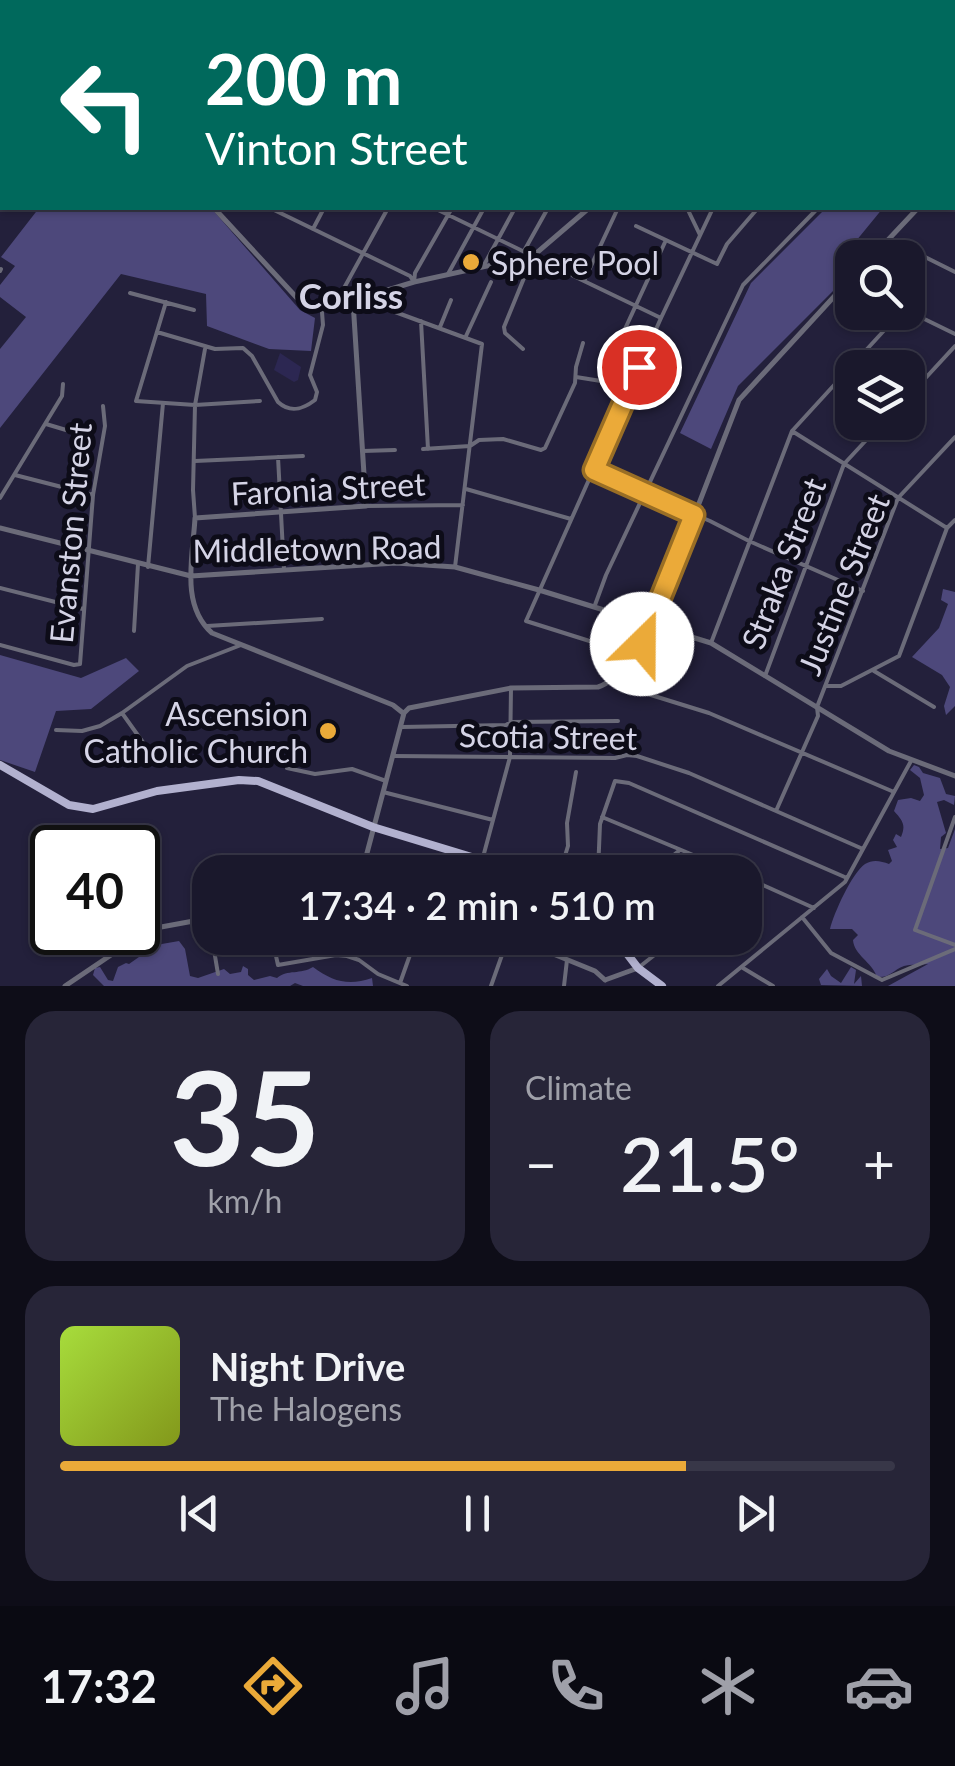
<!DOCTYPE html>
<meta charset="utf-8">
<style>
:root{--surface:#1a182c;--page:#272538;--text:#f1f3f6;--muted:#9fa0a9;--line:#383748;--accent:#ebaa39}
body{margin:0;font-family:Lato,sans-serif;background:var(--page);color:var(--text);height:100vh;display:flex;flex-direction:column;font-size:38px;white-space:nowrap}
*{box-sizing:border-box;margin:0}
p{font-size:32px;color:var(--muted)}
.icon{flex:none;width:55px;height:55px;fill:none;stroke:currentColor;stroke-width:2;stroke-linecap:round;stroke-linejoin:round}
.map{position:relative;height:986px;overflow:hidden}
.drawer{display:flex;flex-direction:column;gap:25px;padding:25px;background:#0e0d18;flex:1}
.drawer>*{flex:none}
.guide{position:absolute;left:0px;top:0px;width:955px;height:210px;box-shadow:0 2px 8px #0004,0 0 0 2px var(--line);background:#00695c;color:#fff;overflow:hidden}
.controls{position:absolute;left:835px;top:240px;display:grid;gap:20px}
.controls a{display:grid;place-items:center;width:90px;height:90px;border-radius:20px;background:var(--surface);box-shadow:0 2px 8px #0004,0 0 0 2px var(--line);font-size:50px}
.speed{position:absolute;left:30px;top:825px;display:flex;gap:20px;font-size:50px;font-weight:700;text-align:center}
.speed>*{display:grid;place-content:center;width:130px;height:130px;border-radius:50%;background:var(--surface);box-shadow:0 2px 8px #0004,0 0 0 2px var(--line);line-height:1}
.speed .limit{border:5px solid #111;border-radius:15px;background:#fff;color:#111}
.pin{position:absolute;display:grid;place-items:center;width:85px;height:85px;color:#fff;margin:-42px;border:5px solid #fff;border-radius:50%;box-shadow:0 2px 10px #0007}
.me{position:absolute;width:110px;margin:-55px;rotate:23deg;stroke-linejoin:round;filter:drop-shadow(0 0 8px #0008)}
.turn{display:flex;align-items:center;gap:35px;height:210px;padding:0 40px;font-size:45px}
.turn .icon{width:130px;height:130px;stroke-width:2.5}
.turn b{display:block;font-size:70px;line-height:85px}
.big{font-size:75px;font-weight:600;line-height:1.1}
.drawer .tile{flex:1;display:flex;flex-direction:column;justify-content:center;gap:15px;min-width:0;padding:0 35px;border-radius:30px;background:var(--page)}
.drawer .dial{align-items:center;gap:0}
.dial b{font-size:130px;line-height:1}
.song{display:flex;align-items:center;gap:30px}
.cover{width:120px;height:120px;border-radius:15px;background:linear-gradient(135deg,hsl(80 70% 55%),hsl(70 70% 35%))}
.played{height:10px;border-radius:5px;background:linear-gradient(90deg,var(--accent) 75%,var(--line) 75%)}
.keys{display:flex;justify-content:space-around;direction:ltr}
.heat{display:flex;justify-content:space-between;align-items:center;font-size:55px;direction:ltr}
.drawer .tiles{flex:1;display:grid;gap:25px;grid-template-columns:1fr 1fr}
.tile:last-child{grid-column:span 2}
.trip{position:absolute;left:192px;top:855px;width:570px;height:100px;border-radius:30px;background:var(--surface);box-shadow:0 2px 8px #0004,0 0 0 2px var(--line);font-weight:600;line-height:100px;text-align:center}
.tab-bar{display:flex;height:160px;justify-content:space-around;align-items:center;background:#0a0a12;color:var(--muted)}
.tab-bar .icon{width:70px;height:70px}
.tab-bar .selected{color:var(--accent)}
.tab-bar b{font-size:45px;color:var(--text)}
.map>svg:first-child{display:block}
.green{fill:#2c2752}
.forest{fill:#4d487b}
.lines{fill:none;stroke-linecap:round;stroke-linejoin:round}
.minor{stroke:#6b6b79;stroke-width:4}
.tertiary{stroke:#6b6b79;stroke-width:5}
.primary{stroke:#b2b1cf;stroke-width:8}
.route-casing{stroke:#996e25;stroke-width:25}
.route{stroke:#ebaa39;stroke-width:18}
.poi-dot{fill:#ebaa39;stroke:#0d0c18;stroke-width:4}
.labels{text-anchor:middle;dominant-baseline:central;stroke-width:10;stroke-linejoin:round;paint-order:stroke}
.poi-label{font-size:32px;fill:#d5d4e6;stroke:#0d0c18;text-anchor:start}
.street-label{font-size:32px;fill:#d5d4e6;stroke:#0d0c18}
.neighbourhood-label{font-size:35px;font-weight:bold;fill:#d5d4e6;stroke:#0d0c18}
</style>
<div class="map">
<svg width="955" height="986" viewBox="0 0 955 986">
<rect width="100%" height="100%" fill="#23203b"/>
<path class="green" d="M280,353L301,367L298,380L294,382L274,370Z"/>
<path class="forest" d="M39,208H211L300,310L315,318L311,351L269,349L207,326L206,294L121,274L0,428V349L26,317L0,297V285L15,266L1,257Z
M826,208H883L847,252L852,258V272L738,386L711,449L680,433L751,283Z
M943,589L955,592V706L946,715L944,706L950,687L942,675L912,657L939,628L948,604L941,600Z
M0,655L81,678L126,658L139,671L91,709L56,711L35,772L0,760Z
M914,765L919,767L923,773L940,778L946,794L955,796L954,805L944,800L937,802L946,833L941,837L940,849L948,848L955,829V986H888L928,964C921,965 910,964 904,966C893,970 890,978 877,977C872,962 854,955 853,940L858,935L852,929H830C834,913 852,873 865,864C873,859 881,861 889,864L892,861L888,850L897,847L893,840L896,834L901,837C906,825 903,821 894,811L898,800L911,798L920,801L924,795L920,778L910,770Z
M179,941L185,949L190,976L198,978L224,969L230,974L241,972L243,966L248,969V975L254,980L270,976L277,978C288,969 300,975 313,967C333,982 349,986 372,978L373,986H303L295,983L290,986H104L93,975L95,968L100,967L108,980L113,981L118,967L126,963L129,964L156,945Z
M851,967L856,970L854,984L861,976L862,986L821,985L819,979L827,969L831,976L841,983Z"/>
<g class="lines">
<path class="minor" d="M14,0L15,2
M71,0L72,2
M177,0L182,2
M334,0L339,2
M590,0V2
M811,0L812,2
M944,0L945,2
M36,2L46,0
M211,2L212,0
M244,2L245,0
M275,2L276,0
M308,2L309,0
M370,2L371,0
M455,2L456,0
M790,2L794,0
M0,12H2
M952,16L955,20
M952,65L955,64
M952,73L955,71
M0,102L2,104
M0,149L2,151
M952,159L955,158
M0,177L2,174
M270,208L410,276L414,282L415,273L452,208
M434,208L533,256L504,327L505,333L523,349
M687,208L700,235
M636,226L717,264L727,244L758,208
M313,229L324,208
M889,239L955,272
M524,251L548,208
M484,265L515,208
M561,270L661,318
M0,271L1,269
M448,274L484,208
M584,281L618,208
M130,293L194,310
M362,297L368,302L482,344L455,567
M166,302L136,401L195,405L260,401
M330,306L338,299L388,208
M908,311L955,334
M421,321L428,449
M440,327L451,300
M157,332L215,349L243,348L252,356L278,402C290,413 302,410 315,400L317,392L310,375L323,325L322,312
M466,336L491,282
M576,377L601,381L628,392
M601,381L666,240
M908,397L955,346
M46,424L86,436
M792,431L947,528
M423,449L470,446L479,440L503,439L541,450L545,448L575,383L576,367L583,343
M363,451L395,450
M278,457L284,570
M195,461L303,456
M594,469L618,482L710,521L749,541L863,591
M15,475L93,495
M466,489L571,519
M0,498L62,396L63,384
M366,506L463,505
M195,518L193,490L195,405L205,349
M148,567L163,403
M0,588L83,609
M595,605L606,575L743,285L818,208
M207,626L322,619
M134,631L138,564
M711,643L792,431L901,312
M0,645L74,665L80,664L93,495L105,426L103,406
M634,655L526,621L661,318L713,208
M874,671L934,707
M765,676L844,464L883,422
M609,682L709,713L894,792
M826,686H841L899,656L947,528L955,520
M122,713L147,748
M402,727L506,725L511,722L618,721
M56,730L82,731L100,726L122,713L187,666L241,645
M393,756L615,758L627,755L637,756L689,773L863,849
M287,768L315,774L352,769L386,781
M383,792L493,820
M776,811L818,716L817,707L898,498L955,437
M602,817L734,872
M955,817L915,930L955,945
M479,872L510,757L511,688
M560,872L568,846L567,823L576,772
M598,872L600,824L615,781L629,783L847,878
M652,872L680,850
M745,877L814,908
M802,917L831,953L882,980L955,949
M208,919L210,929
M212,938L218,974
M272,938L278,965L336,955L347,956L359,960L378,974L407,986
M638,968L676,938
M743,968L773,986
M400,983L416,938
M491,986L508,938
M564,986L567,960
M718,986L845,882L911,761"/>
<path class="tertiary" d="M0,76H2
M952,89L955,95
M952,135L955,133
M214,208L297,298L307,306L322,310L414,282L533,256L589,208
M871,258L918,208
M353,301L366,506L195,518C193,556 180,605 212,633L393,705L403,713
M0,528L191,576L396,563L455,567L539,590L711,643L889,751L955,776
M362,872L404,713L409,708L511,688L598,687C620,680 642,645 652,625L739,400L852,277
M514,938L595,971L605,980
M605,980L638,968
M65,986L145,932L161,927L210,918"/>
<path class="primary" d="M0,765L69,805L93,809L157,791L239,780L258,781L373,827L521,872
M615,938L638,968L662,986"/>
</g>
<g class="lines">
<g class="route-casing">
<path id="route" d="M639,367L594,470L694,515L642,644"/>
</g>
<use href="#route" class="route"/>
</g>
<g class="poi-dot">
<circle cx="471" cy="262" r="10"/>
<circle cx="328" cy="731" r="10"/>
</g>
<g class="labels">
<g class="poi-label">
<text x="491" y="262">Sphere Pool</text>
<text x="308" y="713" text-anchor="end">Ascension<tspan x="308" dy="37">Catholic Church</tspan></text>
</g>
<g class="street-label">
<text transform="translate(328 488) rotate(-3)">Faronia Street</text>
<text transform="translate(70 533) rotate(-85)">Evanston Street</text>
<text transform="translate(317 548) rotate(-1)">Middletown Road</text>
<text transform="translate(783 563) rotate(-69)">Straka Street</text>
<text transform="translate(843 584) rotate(-68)">Justine Street</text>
<text transform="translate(548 736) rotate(1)">Scotia Street</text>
</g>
<g class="neighbourhood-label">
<text x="351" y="295">Corliss</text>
</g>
</g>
</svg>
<div class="controls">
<a><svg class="icon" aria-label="search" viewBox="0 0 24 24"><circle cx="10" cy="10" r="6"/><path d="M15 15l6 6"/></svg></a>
<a><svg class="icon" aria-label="layers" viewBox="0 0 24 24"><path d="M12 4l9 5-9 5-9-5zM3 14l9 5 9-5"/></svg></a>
</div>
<div class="speed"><div class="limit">40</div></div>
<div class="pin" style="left:639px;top:367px;background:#d93025"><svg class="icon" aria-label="arrive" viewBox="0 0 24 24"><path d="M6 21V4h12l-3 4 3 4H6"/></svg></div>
<svg class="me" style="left:642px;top:644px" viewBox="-20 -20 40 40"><circle r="19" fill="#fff"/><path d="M0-13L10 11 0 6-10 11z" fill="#ebaa39"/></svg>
<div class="trip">17:34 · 2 min · 510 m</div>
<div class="guide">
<div class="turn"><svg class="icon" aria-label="left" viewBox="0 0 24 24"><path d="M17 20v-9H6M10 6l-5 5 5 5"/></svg><div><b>200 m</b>Vinton Street</div></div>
</div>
</div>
<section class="drawer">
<div class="tiles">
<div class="tile dial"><b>35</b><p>km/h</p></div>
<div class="tile"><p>Climate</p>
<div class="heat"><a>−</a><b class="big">21.5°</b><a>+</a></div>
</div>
<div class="tile">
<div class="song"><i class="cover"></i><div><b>Night Drive</b><p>The Halogens</p></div></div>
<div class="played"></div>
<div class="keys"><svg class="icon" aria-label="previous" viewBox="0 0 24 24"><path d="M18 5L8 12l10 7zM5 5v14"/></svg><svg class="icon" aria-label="pause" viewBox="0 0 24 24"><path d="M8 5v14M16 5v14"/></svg><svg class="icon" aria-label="next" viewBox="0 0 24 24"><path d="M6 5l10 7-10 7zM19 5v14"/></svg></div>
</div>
</div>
</section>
<nav class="tab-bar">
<b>17:32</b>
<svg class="icon selected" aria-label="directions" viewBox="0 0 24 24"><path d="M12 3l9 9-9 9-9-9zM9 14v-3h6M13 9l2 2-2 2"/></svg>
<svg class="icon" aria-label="music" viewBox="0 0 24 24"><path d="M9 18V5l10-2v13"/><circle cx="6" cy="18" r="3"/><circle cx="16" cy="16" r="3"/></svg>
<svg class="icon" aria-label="phone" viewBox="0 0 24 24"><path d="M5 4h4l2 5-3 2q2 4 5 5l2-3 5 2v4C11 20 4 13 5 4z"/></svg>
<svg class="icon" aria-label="climate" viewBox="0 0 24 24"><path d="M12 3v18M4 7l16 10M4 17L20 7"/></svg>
<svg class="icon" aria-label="car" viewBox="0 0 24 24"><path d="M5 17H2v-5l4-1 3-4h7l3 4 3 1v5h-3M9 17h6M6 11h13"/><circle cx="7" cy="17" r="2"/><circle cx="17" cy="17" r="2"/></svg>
</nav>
